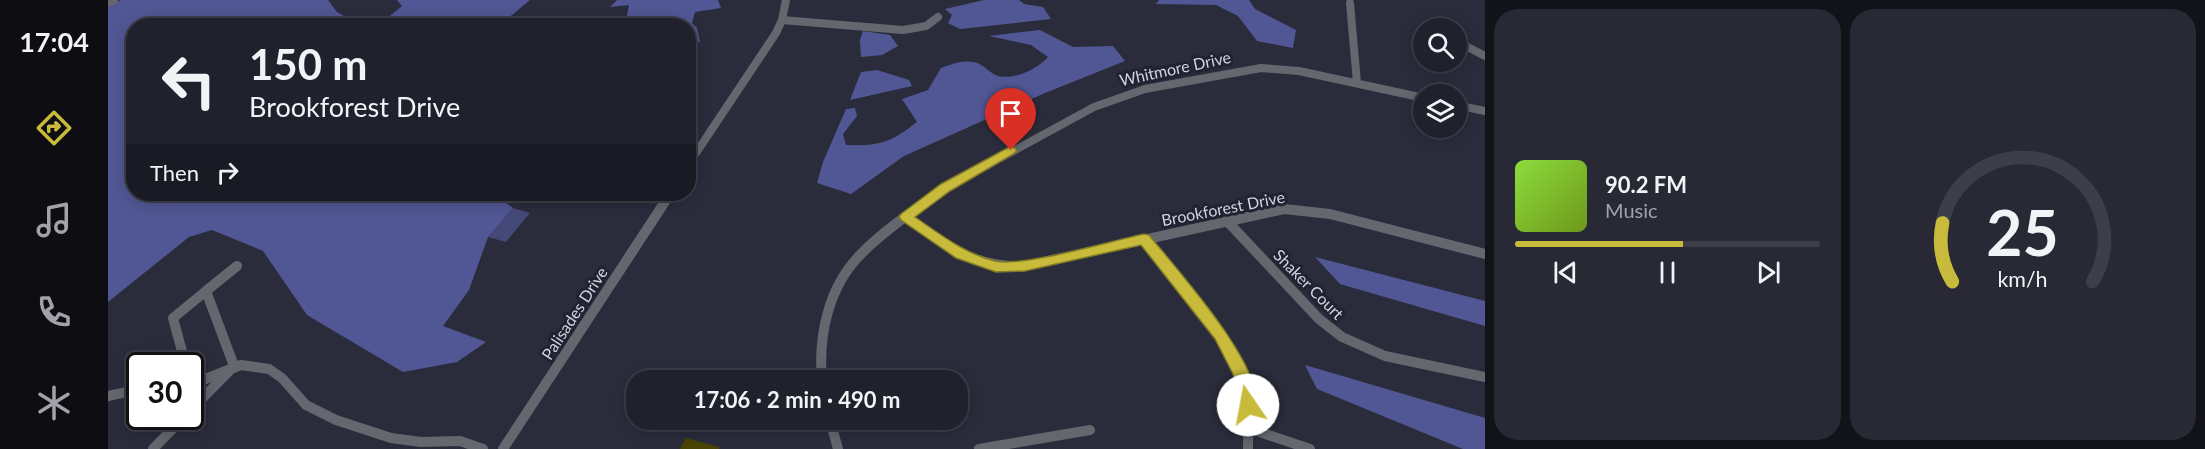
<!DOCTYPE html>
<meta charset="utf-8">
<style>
:root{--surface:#20212d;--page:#282935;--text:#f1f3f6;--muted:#a2a3aa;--line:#3d3e49;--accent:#c8bb3b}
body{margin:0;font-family:Lato,sans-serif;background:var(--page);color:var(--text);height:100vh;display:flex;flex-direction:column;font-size:22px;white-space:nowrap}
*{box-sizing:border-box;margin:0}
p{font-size:20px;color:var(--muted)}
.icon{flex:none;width:33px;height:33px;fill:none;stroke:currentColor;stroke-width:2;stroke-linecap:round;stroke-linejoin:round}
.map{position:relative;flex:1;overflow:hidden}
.details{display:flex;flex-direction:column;gap:9px;padding:9px;background:#121219;width:720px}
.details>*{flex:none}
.hud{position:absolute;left:18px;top:18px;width:570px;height:183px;border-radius:24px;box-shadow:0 3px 15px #0003,0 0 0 2px var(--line);background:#20212d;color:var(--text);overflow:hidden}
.tools{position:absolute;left:1305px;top:18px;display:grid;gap:12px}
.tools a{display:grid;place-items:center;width:54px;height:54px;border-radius:50%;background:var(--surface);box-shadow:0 3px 15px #0003,0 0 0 2px var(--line);font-size:30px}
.speed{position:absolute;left:18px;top:352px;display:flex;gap:12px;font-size:30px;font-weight:700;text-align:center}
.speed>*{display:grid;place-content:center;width:78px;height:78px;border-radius:50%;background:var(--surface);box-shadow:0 3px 15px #0003,0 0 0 2px var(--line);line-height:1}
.speed .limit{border:3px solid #111;border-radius:9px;background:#fff;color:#111}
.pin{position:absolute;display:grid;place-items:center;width:51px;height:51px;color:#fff;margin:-62px -26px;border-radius:50% 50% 50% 0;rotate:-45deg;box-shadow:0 0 6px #0007}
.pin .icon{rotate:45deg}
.me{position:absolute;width:66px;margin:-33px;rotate:348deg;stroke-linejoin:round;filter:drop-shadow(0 0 4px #0008)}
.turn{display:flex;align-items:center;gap:21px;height:126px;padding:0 24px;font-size:27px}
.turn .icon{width:78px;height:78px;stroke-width:2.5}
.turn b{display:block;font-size:42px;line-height:51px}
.then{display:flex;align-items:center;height:57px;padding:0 24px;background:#0003;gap:12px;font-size:22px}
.details .tile{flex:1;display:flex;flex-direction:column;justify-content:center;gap:9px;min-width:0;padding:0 21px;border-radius:24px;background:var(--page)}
.details .dial{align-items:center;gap:0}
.dial svg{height:156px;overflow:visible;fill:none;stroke:var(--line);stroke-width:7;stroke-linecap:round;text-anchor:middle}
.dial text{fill:var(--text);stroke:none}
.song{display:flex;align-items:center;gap:18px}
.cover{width:72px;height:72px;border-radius:9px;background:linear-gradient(135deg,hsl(90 70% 55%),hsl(80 70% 35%))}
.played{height:6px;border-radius:3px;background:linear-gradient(90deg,var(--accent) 55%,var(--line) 55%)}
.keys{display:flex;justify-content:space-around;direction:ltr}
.details .tiles{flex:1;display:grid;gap:9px;grid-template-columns:repeat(2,1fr)}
.trip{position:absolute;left:518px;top:370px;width:342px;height:60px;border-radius:24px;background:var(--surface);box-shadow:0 3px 15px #0003,0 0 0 2px var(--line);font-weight:700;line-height:60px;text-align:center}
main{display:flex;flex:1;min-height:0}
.menu{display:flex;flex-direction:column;width:108px;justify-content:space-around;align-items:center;background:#0d0d12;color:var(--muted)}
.menu .icon{width:42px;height:42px}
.menu .selected{color:var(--accent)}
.menu b{font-size:27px;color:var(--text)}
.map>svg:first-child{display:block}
.green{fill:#454977}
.forest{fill:#515794}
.building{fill:#4a4402}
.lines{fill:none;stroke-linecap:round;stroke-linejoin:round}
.minor-far1{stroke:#65676f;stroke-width:8}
.minor{stroke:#65676f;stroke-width:10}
.route{fill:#c8bb3b;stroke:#827a26;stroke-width:1.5}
.labels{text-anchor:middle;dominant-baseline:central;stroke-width:6;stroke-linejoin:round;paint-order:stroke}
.street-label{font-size:16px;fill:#d2d4df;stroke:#202332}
</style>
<main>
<nav class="menu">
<b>17:04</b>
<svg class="icon selected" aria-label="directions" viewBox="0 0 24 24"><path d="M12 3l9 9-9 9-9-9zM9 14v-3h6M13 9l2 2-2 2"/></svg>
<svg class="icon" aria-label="music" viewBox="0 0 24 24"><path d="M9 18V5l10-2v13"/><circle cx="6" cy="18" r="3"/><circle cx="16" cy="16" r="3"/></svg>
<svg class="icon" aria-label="phone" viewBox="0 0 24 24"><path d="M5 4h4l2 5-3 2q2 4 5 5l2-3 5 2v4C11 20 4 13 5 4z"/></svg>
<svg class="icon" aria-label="climate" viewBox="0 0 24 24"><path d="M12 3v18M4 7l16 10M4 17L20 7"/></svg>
</nav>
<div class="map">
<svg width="1377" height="449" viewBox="0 0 1377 449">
<rect width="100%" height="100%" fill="#2a2c3c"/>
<path class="green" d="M405,208L422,213L398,242L380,237Z"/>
<path class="forest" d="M13,0H220L229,12L251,25L26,26V194H386L405,208L380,237L361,290L335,326L378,342L349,362L295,372L199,315L155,251L104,230L81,237L0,302V6Z
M289,0H422L392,25H271L294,6Z
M509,0H610L613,8L587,12L584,23L589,28L592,42L581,41L580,26L517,25L521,5L502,7Z
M876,0H911L916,4L935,7L943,19L852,29L840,23L844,15L837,9Z
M1051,0H1141L1147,9L1188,30L1185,48L1149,41L1130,16L1108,5L1048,4Z
M932,30L965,47L1005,46L1017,61L937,93L796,156L743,194L709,183L715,162L738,109L747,108L749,116L735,134L738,145C772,146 782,143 809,122L794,99L820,90L833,68C844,64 854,60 865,62C875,63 881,73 890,76C906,80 930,69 940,57L923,45L881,36Z
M755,31L782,35L790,46L774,55L753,57L752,40Z
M769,70L801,80L804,86L742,100L753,72Z
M1207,257L1377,301V326L1232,284Z
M1197,365L1377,418V449H1355L1209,389Z"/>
<path class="building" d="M578,438L611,447V449H572Z"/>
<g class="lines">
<path class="minor-far1" d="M0,3L6,0
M1242,3L1249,83
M674,20L795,30L818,26L830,17
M1348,41L1377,56
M1348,105L1377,111
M580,165L668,33L674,20L678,0
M830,192L986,107L1037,89L1153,68L1191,71L1316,98"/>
<path class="minor" d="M798,217C837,244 867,269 917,266L1176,209L1222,214L1377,254
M1119,221L1211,319L1234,337L1277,356L1377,377
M1036,239C1073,284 1124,331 1138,390C1143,409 1140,429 1140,449
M98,291L129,266
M78,366L65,318L98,291L126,366L82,411
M714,381C710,336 720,287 753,254C776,230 806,211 832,191
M82,385L133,365L161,369L174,378L198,405L228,420L283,438L313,442L352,441L375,449
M0,396L32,389
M722,420L730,449
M1140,428L1202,449
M45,449L76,417
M395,449L562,194
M871,449L982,430"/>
</g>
<path class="route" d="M903,146L907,148L909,150L907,153L842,191L807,217C832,234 857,254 887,261C916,267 1003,241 1036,234L1041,235C1065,265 1164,374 1146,410L1140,412L1135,410L1125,374L1107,339L1033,245L917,271L888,272L848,258L793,220L791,217L793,214L833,184Z"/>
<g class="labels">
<g class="street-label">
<text transform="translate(1067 68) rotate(-12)">Whitmore Drive</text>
<text transform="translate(1115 208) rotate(-11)">Brookforest Drive</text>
<text transform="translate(1201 284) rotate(45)">Shaker Court</text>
<text transform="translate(466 313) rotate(-57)">Palisades Drive</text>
</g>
</g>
</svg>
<div class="tools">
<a><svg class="icon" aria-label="search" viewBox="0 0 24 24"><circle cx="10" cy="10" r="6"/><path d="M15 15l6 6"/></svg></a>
<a><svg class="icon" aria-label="layers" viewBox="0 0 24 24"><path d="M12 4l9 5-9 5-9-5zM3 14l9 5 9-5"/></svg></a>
</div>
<div class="speed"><div class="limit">30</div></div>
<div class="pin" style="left:903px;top:150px;background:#d93025"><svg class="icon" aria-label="arrive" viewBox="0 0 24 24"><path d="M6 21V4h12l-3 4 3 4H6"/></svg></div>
<svg class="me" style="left:1140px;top:405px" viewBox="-20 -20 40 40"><circle r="19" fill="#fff"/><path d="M0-13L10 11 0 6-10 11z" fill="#c8bb3b"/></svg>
<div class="trip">17:06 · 2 min · 490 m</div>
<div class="hud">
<div class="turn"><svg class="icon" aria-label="left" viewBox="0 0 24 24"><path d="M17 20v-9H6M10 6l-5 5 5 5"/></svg><div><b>150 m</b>Brookforest Drive</div></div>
<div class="then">Then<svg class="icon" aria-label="right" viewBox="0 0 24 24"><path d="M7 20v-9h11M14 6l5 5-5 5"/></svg></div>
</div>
</div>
<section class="details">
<div class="tiles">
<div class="tile">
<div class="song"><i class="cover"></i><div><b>90.2 FM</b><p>Music</p></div></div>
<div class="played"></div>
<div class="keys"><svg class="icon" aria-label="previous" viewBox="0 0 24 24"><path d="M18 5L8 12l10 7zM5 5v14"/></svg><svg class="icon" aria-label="pause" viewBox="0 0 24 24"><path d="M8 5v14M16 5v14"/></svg><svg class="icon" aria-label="next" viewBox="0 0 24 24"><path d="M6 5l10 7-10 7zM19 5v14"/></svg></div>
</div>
<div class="tile dial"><svg viewBox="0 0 100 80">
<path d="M14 69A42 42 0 1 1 86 69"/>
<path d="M14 69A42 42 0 0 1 9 39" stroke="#c8bb3b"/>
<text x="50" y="56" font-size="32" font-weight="700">25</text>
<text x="50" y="72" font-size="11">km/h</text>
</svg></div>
</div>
</section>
</main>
